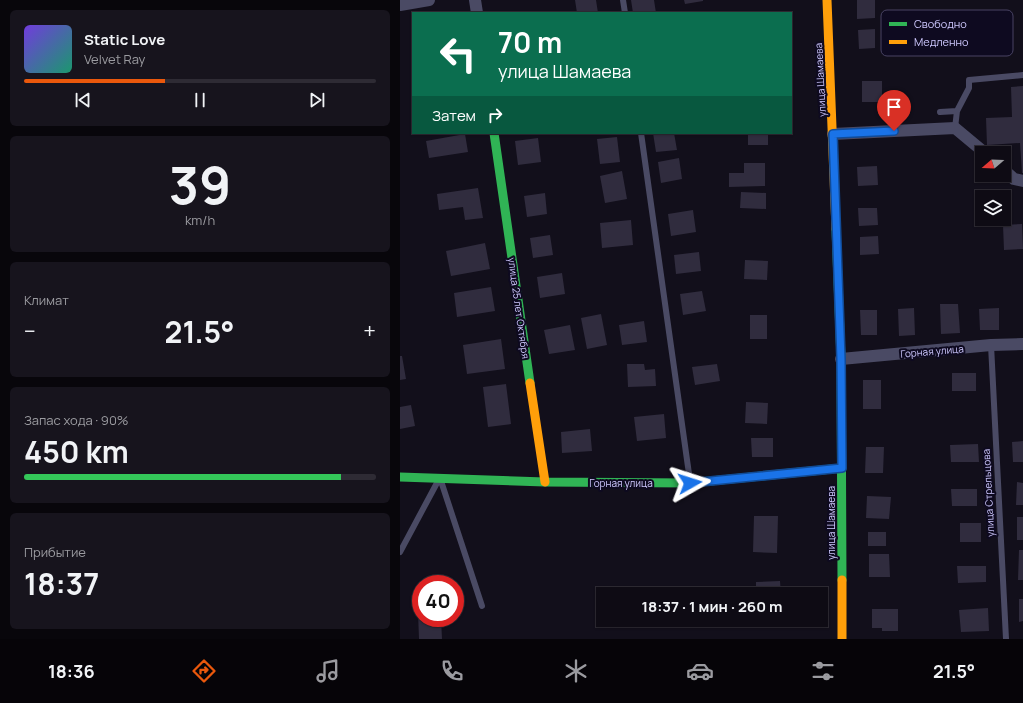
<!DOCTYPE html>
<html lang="ru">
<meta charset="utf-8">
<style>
:root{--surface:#0e0b14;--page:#17141d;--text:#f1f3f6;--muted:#9b9ba0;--line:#2e2b34;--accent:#ea580c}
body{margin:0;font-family:Manrope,sans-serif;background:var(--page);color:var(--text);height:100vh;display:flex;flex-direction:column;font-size:15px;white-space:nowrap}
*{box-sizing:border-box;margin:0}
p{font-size:13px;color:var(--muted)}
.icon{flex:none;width:22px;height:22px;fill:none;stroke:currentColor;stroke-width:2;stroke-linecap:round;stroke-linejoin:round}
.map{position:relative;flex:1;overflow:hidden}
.side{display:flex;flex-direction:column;gap:10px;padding:10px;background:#08060b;width:400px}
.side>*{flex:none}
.guide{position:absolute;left:12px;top:12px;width:380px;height:122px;border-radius:0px;box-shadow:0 1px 3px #0004,0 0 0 1px var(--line);background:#0b6e4f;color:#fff;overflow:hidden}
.needle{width:26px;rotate:251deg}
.buttons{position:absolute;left:575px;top:146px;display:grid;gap:8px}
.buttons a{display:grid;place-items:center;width:36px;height:36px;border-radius:0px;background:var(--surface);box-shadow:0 1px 3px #0004,0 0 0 1px var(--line);font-size:20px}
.speed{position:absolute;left:12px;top:575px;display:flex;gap:8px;font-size:20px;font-weight:700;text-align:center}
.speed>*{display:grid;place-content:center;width:52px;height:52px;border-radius:50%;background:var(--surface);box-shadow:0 1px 3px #0004,0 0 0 1px var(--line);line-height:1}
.speed .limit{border:6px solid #d22;background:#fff;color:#111}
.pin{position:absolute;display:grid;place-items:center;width:34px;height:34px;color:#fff;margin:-41px -17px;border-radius:50% 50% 50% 0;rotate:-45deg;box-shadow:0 0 4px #0007}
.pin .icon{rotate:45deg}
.me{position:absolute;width:44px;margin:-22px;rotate:84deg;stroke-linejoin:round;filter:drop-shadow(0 0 3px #0008)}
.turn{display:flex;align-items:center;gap:14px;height:84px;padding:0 20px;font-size:18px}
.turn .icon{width:52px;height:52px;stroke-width:2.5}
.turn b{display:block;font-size:28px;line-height:34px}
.then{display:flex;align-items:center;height:38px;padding:0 20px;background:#0003;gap:8px;font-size:15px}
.big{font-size:30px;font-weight:700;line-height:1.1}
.side .widget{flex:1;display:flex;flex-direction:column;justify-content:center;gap:6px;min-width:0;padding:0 14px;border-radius:6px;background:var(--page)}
.side .dial{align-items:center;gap:0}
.dial b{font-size:52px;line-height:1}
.song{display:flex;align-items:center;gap:12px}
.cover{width:48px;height:48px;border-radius:6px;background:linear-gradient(135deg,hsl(260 70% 55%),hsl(160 70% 35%))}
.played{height:4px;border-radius:2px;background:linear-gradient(90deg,var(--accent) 40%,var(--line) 40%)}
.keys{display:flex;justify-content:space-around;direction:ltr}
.heat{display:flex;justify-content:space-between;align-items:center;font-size:22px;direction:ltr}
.charge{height:6px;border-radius:3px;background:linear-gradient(90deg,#34c759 90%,var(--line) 0)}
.trip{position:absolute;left:196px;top:587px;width:232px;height:40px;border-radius:0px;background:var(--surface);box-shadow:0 1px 3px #0004,0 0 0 1px var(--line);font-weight:700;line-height:40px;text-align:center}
.dock{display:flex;height:64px;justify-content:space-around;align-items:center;background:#060408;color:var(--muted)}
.dock .icon{width:28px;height:28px}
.dock .selected{color:var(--accent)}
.dock b{font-size:18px;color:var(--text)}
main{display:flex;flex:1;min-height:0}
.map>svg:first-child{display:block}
.building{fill:#302c3e}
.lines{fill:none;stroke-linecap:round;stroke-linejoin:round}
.lane{stroke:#4a4a64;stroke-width:6}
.street{stroke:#4a4a64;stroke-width:12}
.fast{stroke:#30b455;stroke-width:9}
.slow{stroke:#ff9f0a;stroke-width:9}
.route-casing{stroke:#114b97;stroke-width:10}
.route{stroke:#1a73e8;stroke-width:7}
.labels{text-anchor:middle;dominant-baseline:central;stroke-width:4;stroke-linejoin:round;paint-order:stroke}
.street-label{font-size:10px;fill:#cfc9ff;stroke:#0e0a20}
.key{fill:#0e0a20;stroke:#484363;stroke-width:1}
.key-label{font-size:11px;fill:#cfc9ff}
</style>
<main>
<section class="side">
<div class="widget">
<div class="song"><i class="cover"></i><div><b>Static Love</b><p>Velvet Ray</p></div></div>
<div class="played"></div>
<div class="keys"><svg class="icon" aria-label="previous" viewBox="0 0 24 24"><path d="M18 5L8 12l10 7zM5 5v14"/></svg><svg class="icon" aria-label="pause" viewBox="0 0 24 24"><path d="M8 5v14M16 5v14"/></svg><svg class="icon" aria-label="next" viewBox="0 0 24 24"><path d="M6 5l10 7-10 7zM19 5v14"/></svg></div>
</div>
<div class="widget dial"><b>39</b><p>km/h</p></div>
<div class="widget"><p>Климат</p>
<div class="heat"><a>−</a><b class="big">21.5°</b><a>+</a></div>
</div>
<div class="widget"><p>Запас хода · 90%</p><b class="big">450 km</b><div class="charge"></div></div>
<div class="widget"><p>Прибытие</p><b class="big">18:37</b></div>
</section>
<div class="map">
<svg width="623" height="639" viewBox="0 0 623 639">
<rect width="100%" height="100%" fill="#120f1b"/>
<path class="building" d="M175,0H196L198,13H177Z
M231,0H254L256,13H233Z
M284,0H303V1L285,4Z
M457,0H475V18L457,19Z
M475,29V48L459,49L458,30Z
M462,81H482V102H462Z
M623,86V173H622L620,143L587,145L586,118L612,117L611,87Z
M253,133H274L277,150L256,152Z
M348,133H368V145H348Z
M65,134L68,152L29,158L26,141Z
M217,137L220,162L200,164L197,139Z
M138,138L141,162L118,165L115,141Z
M279,158L282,179L261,183L258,162Z
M344,163H365V186L329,187V173H344Z
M477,166L478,185L458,186L457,167Z
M222,171L227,199L205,203L200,176Z
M78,188L83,218L65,220L63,207L39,210L37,194Z
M341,192L366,193V209L340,208Z
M145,193L147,214L127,217L124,196Z
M458,208H477L478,225L459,226Z
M293,210L296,232L271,236L268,214Z
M231,220L233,245L202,248L200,223Z
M622,224L623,249L604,250L603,225Z
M150,235L153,255L133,258L130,238Z
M478,236L479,254L460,255V237Z
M85,243L90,269L51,276L46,251Z
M299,252L301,271L276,274L274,255Z
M345,260L368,261L367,280L344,279Z
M162,273L165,294L140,298L137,277Z
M91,287L95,311L57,317L54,293Z
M302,291L306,311L283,315L280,294Z
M540,304H558L560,333L541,334Z
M514,308L515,335L499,336L498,309Z
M599,308V330H580L579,309Z
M460,310H477V335H461Z
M201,314L207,345L187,349L181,318Z
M350,315H367V339H350Z
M244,321L247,342L222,345L219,325Z
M170,325L175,350L149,354L144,330Z
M101,339L105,369L67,374L63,345Z
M0,356H2L6,379L0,380Z
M227,364H244L245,370L255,369L256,386L228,387Z
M317,364L320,381L295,385L292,367Z
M552,373H576V391H552Z
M463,380H481V409H463Z
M106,384L111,424L88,427L83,387Z
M346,402L368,403L367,424L345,423Z
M11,405L15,426L0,429V407Z
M264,414L266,438L237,441L234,417Z
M190,429L192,451L162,453L161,432Z
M351,438H373V457H352Z
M623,441V462H613L612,442Z
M578,444L579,462H551L550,445Z
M466,447H484L483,473H465Z
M617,482L623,483V505H616Z
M551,489H577V506H552Z
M467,496L491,497L489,519L466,518Z
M354,516H378L377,553L353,552Z
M617,517H623V540H617Z
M560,523H581V542H560Z
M468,532H486V546H468Z
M619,550H623V580H618Z
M469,554H489L490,577H469Z
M557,566H586V582L558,583Z
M380,581L381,594H356V582Z
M619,599H623V621L619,622Z
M588,608L589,631L561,632L559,610Z
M472,609H498V631H482V628H472Z
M18,612H21V618H41L42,639H19Z"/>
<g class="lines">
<path class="lane" d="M223,0L225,13
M540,112L557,111
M555,128L557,111L569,88V80L623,75
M241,133L290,481
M591,345L606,639
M41,481L82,606
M0,552L38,481"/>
<path class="street" d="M75,0L77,13
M0,5L29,0
M433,134L555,128L585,153
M604,170L614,179L623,181
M441,359L591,345L623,344"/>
<path class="fast" d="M94,133L130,383
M436,229L441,359L442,580
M0,477L145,482L290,483L442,468"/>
<path class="slow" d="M427,0L436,229
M130,383L145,482
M442,580V639"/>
</g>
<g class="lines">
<g class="route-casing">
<path id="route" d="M290,483L442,468L441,359L433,134L494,131"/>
</g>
<use href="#route" class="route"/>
</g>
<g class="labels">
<g class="street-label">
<text transform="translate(420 80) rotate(-93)">улица Шамаева</text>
<text transform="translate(119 308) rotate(82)">улица 25 лет Октября</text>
<text transform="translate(532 351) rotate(-5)">Горная улица</text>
<text x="221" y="483">Горная улица</text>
<text transform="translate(588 493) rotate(-93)">улица Стрельцова</text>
<text transform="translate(431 523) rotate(-90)">улица Шамаева</text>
</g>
</g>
<rect x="481" y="10" width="132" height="46" rx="6" class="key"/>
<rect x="489" y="22" width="18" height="4" fill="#30b455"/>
<rect x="489" y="40" width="18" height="4" fill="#ff9f0a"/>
<g class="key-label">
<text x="514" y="28">Свободно</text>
<text x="514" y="46">Медленно</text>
</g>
</svg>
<div class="buttons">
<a><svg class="needle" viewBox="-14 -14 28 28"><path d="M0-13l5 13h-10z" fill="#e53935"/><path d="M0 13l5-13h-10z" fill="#9b9ba0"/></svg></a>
<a><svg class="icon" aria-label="layers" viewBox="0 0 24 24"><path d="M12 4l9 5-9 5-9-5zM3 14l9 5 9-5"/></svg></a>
</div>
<div class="speed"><div class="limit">40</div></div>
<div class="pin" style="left:494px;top:131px;background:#d93025"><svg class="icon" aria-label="arrive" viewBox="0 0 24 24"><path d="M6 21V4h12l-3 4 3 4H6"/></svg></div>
<svg class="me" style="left:290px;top:483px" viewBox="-20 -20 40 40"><path d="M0-17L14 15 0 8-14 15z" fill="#1a73e8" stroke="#fff" stroke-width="4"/></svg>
<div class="trip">18:37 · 1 мин · 260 m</div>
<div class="guide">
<div class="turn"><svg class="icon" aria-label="left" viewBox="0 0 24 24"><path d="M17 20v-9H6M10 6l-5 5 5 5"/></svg><div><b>70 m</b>улица Шамаева</div></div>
<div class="then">Затем<svg class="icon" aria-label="right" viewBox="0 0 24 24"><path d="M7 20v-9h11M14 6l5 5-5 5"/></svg></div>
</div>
</div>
</main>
<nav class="dock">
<b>18:36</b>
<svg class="icon selected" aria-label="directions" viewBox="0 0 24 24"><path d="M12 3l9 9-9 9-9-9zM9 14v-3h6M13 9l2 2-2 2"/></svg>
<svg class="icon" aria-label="music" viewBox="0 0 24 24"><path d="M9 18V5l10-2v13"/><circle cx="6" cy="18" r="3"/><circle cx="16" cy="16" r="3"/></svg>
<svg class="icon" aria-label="phone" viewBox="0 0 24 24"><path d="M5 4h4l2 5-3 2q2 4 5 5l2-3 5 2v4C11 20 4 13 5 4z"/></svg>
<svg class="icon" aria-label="climate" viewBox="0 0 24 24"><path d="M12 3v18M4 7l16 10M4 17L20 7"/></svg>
<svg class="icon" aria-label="car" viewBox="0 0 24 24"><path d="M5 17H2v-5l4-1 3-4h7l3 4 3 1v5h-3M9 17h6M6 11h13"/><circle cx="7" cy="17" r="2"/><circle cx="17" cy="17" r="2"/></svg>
<svg class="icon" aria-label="filters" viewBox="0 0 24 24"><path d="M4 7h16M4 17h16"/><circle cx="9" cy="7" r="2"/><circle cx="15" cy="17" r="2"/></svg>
<b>21.5°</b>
</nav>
